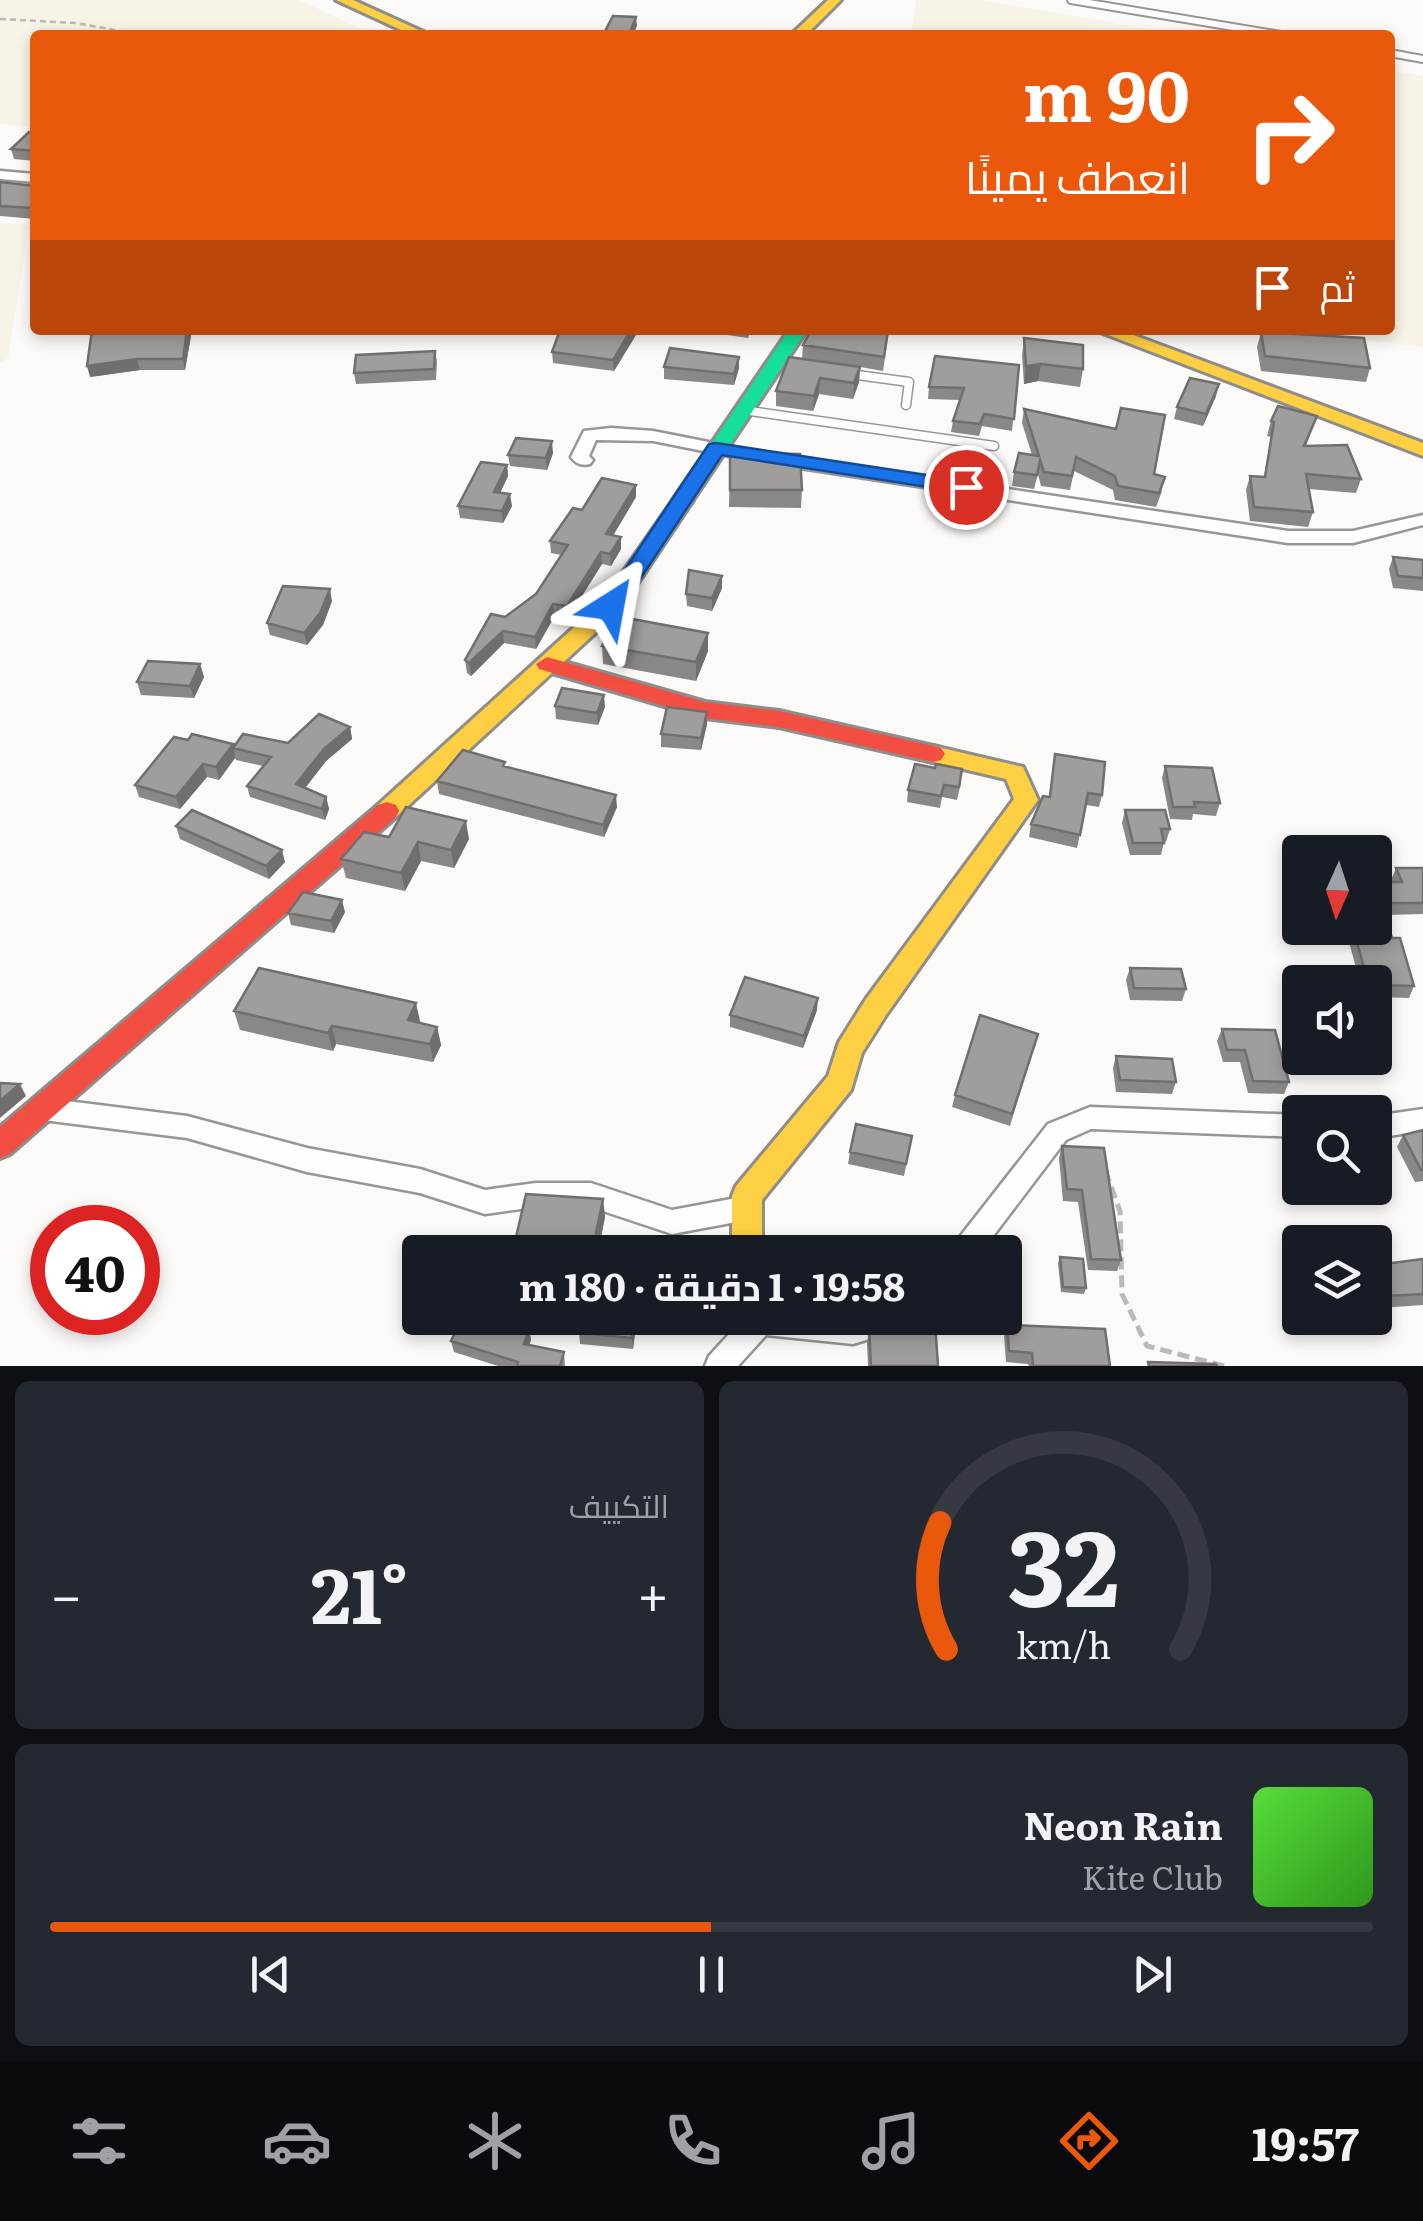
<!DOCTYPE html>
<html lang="ar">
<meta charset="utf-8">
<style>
:root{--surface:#171b24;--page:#242831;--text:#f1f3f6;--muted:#9ea1a6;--line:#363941;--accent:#ea580c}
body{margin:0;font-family:Literata,Cairo,serif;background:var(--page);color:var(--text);direction:rtl;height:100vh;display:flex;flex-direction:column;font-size:38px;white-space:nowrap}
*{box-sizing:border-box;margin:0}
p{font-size:32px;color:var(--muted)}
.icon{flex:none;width:55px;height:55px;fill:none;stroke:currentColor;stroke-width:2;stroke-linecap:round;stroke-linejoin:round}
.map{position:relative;height:1366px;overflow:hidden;direction:ltr}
.drawer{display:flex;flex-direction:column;gap:15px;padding:15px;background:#0d0f14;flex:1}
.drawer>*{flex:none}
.guide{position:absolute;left:30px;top:30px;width:1365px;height:305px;border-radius:10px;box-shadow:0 5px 15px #0003;direction:rtl;background:#ea580c;color:#fff;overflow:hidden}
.needle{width:65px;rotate:183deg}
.fabs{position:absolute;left:1282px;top:835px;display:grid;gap:20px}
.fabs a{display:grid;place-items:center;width:110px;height:110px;border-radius:10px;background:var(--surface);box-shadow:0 5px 15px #0003;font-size:50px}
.speed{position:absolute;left:30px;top:1205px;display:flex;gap:20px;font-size:50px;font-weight:700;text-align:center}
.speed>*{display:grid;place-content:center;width:130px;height:130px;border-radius:50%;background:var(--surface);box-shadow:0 5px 15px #0003;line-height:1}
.speed .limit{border:15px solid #d22;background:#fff;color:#111}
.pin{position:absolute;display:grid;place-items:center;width:85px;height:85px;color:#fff;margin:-42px;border:5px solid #fff;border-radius:50%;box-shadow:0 2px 10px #0007}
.me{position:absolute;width:110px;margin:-55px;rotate:34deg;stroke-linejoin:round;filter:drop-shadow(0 0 8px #0008)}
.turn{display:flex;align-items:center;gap:35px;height:210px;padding:0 40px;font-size:45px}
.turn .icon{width:130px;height:130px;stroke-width:2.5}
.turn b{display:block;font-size:70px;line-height:85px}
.then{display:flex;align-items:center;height:95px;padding:0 40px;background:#0003;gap:20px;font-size:38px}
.big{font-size:75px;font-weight:700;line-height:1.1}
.drawer .widget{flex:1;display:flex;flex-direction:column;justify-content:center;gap:15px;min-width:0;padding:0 35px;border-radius:15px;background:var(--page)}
.drawer .dial{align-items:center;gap:0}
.dial svg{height:260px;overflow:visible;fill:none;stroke:var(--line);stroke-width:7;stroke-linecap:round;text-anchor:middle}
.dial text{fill:var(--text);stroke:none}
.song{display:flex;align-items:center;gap:30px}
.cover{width:120px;height:120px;border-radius:15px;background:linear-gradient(135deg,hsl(110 70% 55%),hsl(110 70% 35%))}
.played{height:10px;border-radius:5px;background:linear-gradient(90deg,var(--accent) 50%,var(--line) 50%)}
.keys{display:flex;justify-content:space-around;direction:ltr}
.heat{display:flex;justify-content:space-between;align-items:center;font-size:55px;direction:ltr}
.drawer .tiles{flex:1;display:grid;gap:15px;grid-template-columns:1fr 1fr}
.widget:last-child{grid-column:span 2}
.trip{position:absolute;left:402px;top:1235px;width:620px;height:100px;border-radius:10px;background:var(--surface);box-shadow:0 5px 15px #0003;font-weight:700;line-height:100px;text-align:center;direction:rtl}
.dock{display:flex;height:160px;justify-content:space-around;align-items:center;background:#090b0e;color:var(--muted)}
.dock .icon{width:70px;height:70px}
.dock .on{color:var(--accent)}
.dock b{font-size:45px;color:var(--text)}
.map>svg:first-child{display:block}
.farmland{fill:#f7f3e6}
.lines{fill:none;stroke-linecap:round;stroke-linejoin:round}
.lane-far1-casing{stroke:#979695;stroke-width:10}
.lane-casing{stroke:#979695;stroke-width:11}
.street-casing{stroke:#979695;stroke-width:5}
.fast-casing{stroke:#8d8d8c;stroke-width:6}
.slow-casing{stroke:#8d8d8c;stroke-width:6}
.jam-casing{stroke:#8d8d8c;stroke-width:6}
.path-far1{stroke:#b9b9b8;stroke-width:2.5;stroke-dasharray:6 4;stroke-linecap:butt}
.path{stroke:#b9b9b8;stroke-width:5;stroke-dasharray:12 6;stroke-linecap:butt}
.lane-far1{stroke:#fffefe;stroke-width:6}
.lane{stroke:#fffefe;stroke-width:8}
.street{fill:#fffefe;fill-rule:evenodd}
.fast{fill:#16e098;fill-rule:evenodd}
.slow{fill:#ffcf43;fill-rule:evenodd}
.jam{fill:#f24e42;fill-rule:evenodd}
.wall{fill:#8a8887}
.shaded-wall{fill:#706f6e}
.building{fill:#a09e9d;stroke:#706f6e;stroke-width:2.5}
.route{fill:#1a73e8;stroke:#114b97;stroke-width:2.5}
</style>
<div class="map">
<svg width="1423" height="1366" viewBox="0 0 1423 1366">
<rect width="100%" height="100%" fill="#fcfaf8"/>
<path class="farmland" d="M0,0H299L370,33L35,35V127L0,124Z
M916,0H979L1183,35H911Z
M1390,70L1423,76V347L1280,330H1390Z
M0,223L29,225L8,358L0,363Z"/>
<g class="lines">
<g class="lane-far1-casing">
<path id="lane-far1" d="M1071,0L1281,35
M1390,53L1423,59"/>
</g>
<g class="lane-casing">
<path id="lane" d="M850,374L909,382L906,405
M743,410L994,446"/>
</g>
<g class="street-casing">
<path id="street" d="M0,171L35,174V182L0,179Z
M611,428L653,431L754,451L1288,531H1353L1423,515V525L1353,543H1288L754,461L653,441L596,440L589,456L593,460L590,464C582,466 576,464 571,457L584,431Z
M43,1098L187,1116L307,1148L420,1169L485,1190L536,1183H591L672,1210L747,1196L756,1199L760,1208L756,1217L747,1220L672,1234L591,1207H536L485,1214L420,1193L307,1172L187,1138L43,1120L34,1117L30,1109L34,1101Z
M1090,1107L1300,1115V1137L1091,1129L1066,1140L981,1252H952L955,1243L1048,1124Z
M1423,1109V1131L1375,1138V1116Z
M744,1318H909L905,1328L853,1344L766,1335L738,1366H705L709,1356Z"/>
</g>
<g class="fast-casing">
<path id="fast" d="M789,330H807L690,504H676L673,500Z"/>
</g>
<g class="slow-casing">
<path id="slow" d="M336,0H353L430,35H412Z
M828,0H841L806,35H791Z
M1095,330H1120L1423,443V456Z
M683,494L693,500L619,611L396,817H378L375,811L378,805L603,601L676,496Z
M933,746L1023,767L1038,800L886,1015L862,1053L851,1090L762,1200V1252H732V1196L736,1186L828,1076L839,1042L866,999L1014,799L1006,779L925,760L921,754L925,748Z"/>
</g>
<g class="jam-casing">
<path id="jam" d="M547,657L705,702L779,711L933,746L941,748L945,754L941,760L933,762L779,727L705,718L539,669L536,664Z
M387,802L396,805L399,811L396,817L10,1154L0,1158V1127L378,805Z"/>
</g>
<path class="path-far1" d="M0,19L76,23L142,35"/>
<path class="path" d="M1105,1170L1120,1211L1122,1294L1147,1346L1224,1366"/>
<use href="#lane-far1" class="lane-far1"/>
<use href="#lane" class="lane"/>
<use href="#street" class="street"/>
<use href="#fast" class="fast"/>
<use href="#slow" class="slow"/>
<use href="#jam" class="jam"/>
</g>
<path class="wall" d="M35,132V161L14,159L11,149Z
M0,182L35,186V219L0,216Z
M192,330L185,370H140L90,377Z
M560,330H639L614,371L553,363L552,352Z
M693,330H772L769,335L750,332L748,338Z
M811,330H889L883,371L860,367L859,382L853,399L819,394L813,411L776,406V391L802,359L803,345Z
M1261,332L1370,368L1366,382L1261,371L1257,347Z
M1024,338L1083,369L1080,387L1038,381L1024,384L1022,356Z
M435,351L437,362L436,380L356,384L354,373Z
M739,357V368L734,385L664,379V367Z
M1019,365L1012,431L982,426L979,436L951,432L953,421L960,400L928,399L929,387Z
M1216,396L1203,426L1174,419L1177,407Z
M1024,409L1154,474L1162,491L1156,507L1115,500L1113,490L1074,471L1070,490L1041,486L1038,474L1034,489L1012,486L1014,472L1032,455L1022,423Z
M1317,416L1306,446L1361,479L1356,493L1309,489L1313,512L1308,527L1250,521L1246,490L1250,476L1264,477L1271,437L1267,436L1271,421Z
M553,453L547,470L510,466L508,455Z
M730,453L802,490L801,508L729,507Z
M507,465L508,476L500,492L512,506L503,523L460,518L458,506Z
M636,497L613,535L621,537V549L611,566L602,564L568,618L554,617L536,649L504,643L471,676L467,673L465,660L505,617L536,594L561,555L551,553L550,541L582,510Z
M1393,557L1423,560V591L1393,588L1389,569Z
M722,588L712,611L687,606L686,594Z
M332,601L323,625L307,645L270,635L267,623Z
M708,633V651L696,681L603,664L602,646Z
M200,664L204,677L194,698L141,695L137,682Z
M555,706L605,707L598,725L556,719Z
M707,712V724L701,750L661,747V734Z
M350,727L352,739L326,761L305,788L326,797L329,809L325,820L250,797L247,786L263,766L236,760L235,758L219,780L207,777L180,809L139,797L135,785L188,740L234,747L288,743Z
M1055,754L1102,795L1099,807L1086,805L1077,848L1029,837L1031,824L1049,797Z
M506,766L617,807L604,837L439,794L437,781Z
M1165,766L1220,803L1216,816L1193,814L1192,820L1170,819L1162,778Z
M935,768L961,782L957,800L942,797L940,808L907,802L908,790Z
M1125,810L1170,829L1166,842H1164L1161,855H1130L1122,823Z
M176,826L285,862L269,879L180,839Z
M389,837L469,839L454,868L421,861L405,891L346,878L341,859Z
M1396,868H1423V914L1385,915L1392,938L1414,986L1409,998L1375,997V982H1360L1345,928H1375V882H1392L1391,880Z
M345,912L334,933L291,925L288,913Z
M1130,968L1186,989L1182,1001L1130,1000L1126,980Z
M817,1010L803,1048L730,1027V1015Z
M234,1011L420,1021L419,1023L437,1027L441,1045L433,1062L336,1044L333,1051L240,1030Z
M1222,1029L1289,1082L1284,1094L1248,1093L1240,1062H1223L1217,1041Z
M1038,1034L1010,1126L952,1107L955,1095Z
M1116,1056L1176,1082L1172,1094L1116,1092L1113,1068Z
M1423,1130V1181L1415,1182L1397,1147L1403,1135Z
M912,1136L904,1176L848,1164L850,1152Z
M1062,1146L1121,1260L1117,1271L1088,1270L1078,1202L1063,1201L1059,1158Z
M1305,1188H1365L1359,1200L1308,1199Z
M603,1199L605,1217L598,1252H515L514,1246Z
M1060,1257L1086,1288L1084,1294L1061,1292L1058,1263Z
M1423,1259V1305L1380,1308L1375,1292L1376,1265Z
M637,1318L633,1349L580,1344L579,1333Z
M1007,1325L1110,1366H1029L1028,1364L1006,1362L1004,1336Z
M869,1327L938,1366H868L867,1344Z
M529,1329L531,1340L529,1345L564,1352L565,1366H498L454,1352L451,1341Z"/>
<path class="shaded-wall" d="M636,17L637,26L633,35H629Z
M187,330H192L185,370L183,359Z
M631,330H639L614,371L613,360Z
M739,357V368L734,385V374Z
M137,359L140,370L90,377L87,366Z
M1041,364L1038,381L1024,384L1026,366Z
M860,367L859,382L853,399L854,383Z
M820,378L819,394L813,411L814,396Z
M1219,384L1216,396L1203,426L1206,414Z
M552,441L553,453L547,470L546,458Z
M507,465L508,476L495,504L494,492Z
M636,485V497L607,546L606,534Z
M510,494L512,506L503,523L502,511Z
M621,537V549L611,566L610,554Z
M601,552L602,564L568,618L567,606Z
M722,576V588L712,611V598Z
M330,589L332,601L323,625L307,645L304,633Z
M553,604L554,617L536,649L535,637Z
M503,631L504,643L471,676L469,663Z
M708,633V651L696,681V662Z
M200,664L204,677L194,698L190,686Z
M604,695L605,707L598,725L597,713Z
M707,712V724L701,750V738Z
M350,727L352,739L326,761L299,796L296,784L324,749Z
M233,744L235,758L219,780L216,767Z
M203,764L207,777L180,809L176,797Z
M616,795L617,807L604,837L603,825Z
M326,797L329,809L325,820L322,809Z
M466,821L469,839L454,868L451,850Z
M418,842L421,861L405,891L401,873Z
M282,850L285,862L269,879L266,866Z
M342,900L345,912L334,933L331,921Z
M818,998L817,1010L803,1048L804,1036Z
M416,1003L420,1021L412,1038L408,1020Z
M332,1026L336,1044L333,1051L328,1033Z
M437,1027L441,1045L433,1062L430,1044Z
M20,1084L26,1096L0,1118V1101Z
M603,1199L605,1217L598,1252H592Z
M635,1318H637L633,1349L632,1338Z
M529,1329L531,1340L525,1355L524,1344Z"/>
<path class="building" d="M613,16L636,17L629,35H603Z
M29,132H35V151L11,149Z
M0,182L35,186V208L0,206Z
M92,330H187L183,359H137L87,366Z
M560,330H631L613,360L552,352Z
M811,330H888L884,357L803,345Z
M1261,332L1364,338L1370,368L1265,356Z
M1024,338L1083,345V369L1041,364L1026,366Z
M670,348L739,357L734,374L664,367Z
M435,351L434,369L354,373L356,355Z
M935,356L1019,365L1014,419L984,414L980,424L953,421L964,388L929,387Z
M789,357L860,367L854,383L820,378L814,396L776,391Z
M1190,378L1219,384L1206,414L1177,407Z
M1278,406L1317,416L1304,446L1347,445L1361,479L1306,474L1313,512L1254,507L1250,476L1265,477L1274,422L1271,421Z
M1121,408L1165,415L1154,474L1165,477L1159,493L1118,486L1115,476L1076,457L1072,476L1044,472L1040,460L1037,475L1014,472L1019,453L1039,456L1024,409L1116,429Z
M516,438L552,441L546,458L508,455Z
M730,453L800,454L802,490H730Z
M481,462L507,465L494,492L510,494L502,511L458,506Z
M602,478L636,485L606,534L621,537L610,554L601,552L567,606L553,604L535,637L503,631L469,663L465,660L491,614L505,617L536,594L568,545L550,541L573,508L582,510Z
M1393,557L1423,560V578L1398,576Z
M689,570L722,576L712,598L686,594Z
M283,586L330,589L320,613L304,633L267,623Z
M616,616L708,633L696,662L602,646Z
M148,661L200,664L190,686L137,682Z
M562,688L604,695L597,713L555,706Z
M667,707L707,712L701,738L661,734Z
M319,714L350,727L324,749L296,784L326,797L322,809L247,786L271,757L233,748L243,734L288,743Z
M192,734L233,744L216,767L203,764L176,797L135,785L174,737L188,740Z
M463,750L505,762L503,766L616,795L603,825L437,781Z
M1055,754L1105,762L1102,795L1088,793L1080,835L1031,824L1043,796L1050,797Z
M915,764L935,768L936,764L962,769L959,787L944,785L941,796L908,790Z
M1165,766L1212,768L1220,803L1194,802L1195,807H1173Z
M406,807L466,821L451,850L418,842L401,873L341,859L364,832L389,837Z
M192,810L282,850L266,866L176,826Z
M1125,810H1165L1170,829H1161L1164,843H1133Z
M1396,868H1423V903H1382L1392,938H1400L1414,986L1375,985V982H1368L1353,928H1375V882H1402Z
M303,892L342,900L331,921L288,913Z
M259,968L416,1003L408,1020L437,1027L430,1044L332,1026L328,1033L234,1011Z
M1130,968L1181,969L1186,989L1134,988Z
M745,977L818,998L804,1036L730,1015Z
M980,1015L1038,1034L1012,1114L955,1095Z
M1222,1029L1275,1030L1289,1082L1253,1081L1245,1050H1227Z
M1116,1056L1172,1059L1176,1082L1120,1080Z
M0,1083L20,1084L0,1101Z
M856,1124L912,1136L906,1164L850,1152Z
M1423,1130V1170H1421L1403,1135Z
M1062,1146L1104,1148L1121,1260L1091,1259L1082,1190L1067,1189Z
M526,1194L603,1199L592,1252H565L514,1246Z
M1060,1257L1083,1259L1086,1288L1063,1287Z
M1423,1259V1294L1387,1296L1376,1265Z
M462,1318H491L529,1329L524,1344L564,1352L560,1366H517L518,1362L451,1341Z
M581,1318H635L632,1338L579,1333Z
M890,1321L935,1322L938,1366H871L869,1327Z
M1007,1325L1105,1329L1110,1366H1033L1032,1353L1009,1351Z
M1148,1362L1216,1364L1217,1366H1149Z"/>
<path class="route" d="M716,443L966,481L976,487L966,493L722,455L619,611H604V601L709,444Z"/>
</svg>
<div class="fabs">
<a><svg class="needle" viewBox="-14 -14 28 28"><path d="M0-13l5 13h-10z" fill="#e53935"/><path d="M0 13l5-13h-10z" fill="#9ea1a6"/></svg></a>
<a><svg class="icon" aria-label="sound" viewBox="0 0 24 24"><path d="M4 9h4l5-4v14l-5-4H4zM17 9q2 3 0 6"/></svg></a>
<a><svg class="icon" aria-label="search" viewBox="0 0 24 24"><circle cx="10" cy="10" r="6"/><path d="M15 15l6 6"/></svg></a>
<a><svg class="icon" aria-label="layers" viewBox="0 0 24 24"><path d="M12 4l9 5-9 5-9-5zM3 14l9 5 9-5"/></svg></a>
</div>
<div class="speed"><div class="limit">40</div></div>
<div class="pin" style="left:966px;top:487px;background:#d93025"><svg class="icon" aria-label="arrive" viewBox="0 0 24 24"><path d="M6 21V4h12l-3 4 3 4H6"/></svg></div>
<svg class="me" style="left:611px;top:606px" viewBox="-20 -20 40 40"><path d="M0-17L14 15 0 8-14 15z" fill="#1a73e8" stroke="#fff" stroke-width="4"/></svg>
<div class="trip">19:58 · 1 دقيقة · 180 m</div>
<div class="guide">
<div class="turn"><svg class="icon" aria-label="right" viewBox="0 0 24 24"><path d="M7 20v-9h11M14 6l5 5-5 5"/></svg><div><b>90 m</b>انعطف يمينًا</div></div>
<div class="then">ثم<svg class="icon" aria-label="arrive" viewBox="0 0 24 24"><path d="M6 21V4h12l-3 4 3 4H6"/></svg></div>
</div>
</div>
<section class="drawer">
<div class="tiles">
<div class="widget dial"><svg viewBox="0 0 100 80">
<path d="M14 69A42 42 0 1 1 86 69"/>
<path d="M14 69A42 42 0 0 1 12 30" stroke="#ea580c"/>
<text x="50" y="56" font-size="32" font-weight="700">32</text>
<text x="50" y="72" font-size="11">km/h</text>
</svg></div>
<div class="widget"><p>التكييف</p>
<div class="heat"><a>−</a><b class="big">21°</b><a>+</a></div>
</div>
<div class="widget">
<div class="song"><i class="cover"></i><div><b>Neon Rain</b><p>Kite Club</p></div></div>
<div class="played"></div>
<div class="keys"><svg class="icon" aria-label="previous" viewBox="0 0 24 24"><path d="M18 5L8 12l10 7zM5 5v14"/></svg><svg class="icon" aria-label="pause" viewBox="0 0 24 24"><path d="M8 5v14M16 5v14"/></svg><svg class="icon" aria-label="next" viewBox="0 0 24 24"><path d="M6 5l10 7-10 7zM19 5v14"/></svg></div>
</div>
</div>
</section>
<nav class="dock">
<b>19:57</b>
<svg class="icon on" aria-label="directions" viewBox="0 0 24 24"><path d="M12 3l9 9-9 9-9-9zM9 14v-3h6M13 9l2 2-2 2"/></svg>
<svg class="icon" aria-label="music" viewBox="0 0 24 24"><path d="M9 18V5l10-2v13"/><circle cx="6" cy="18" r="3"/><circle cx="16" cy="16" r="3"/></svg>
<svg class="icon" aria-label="phone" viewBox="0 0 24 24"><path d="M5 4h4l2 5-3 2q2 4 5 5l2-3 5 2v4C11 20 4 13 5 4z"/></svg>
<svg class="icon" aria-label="climate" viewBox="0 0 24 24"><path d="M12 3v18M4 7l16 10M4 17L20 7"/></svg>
<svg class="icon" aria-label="car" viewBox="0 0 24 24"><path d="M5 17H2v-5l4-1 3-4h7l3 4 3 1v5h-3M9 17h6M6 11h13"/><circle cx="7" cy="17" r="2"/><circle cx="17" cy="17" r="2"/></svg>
<svg class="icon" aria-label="filters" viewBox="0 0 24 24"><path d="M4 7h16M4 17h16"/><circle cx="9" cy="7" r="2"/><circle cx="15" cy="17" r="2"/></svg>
</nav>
